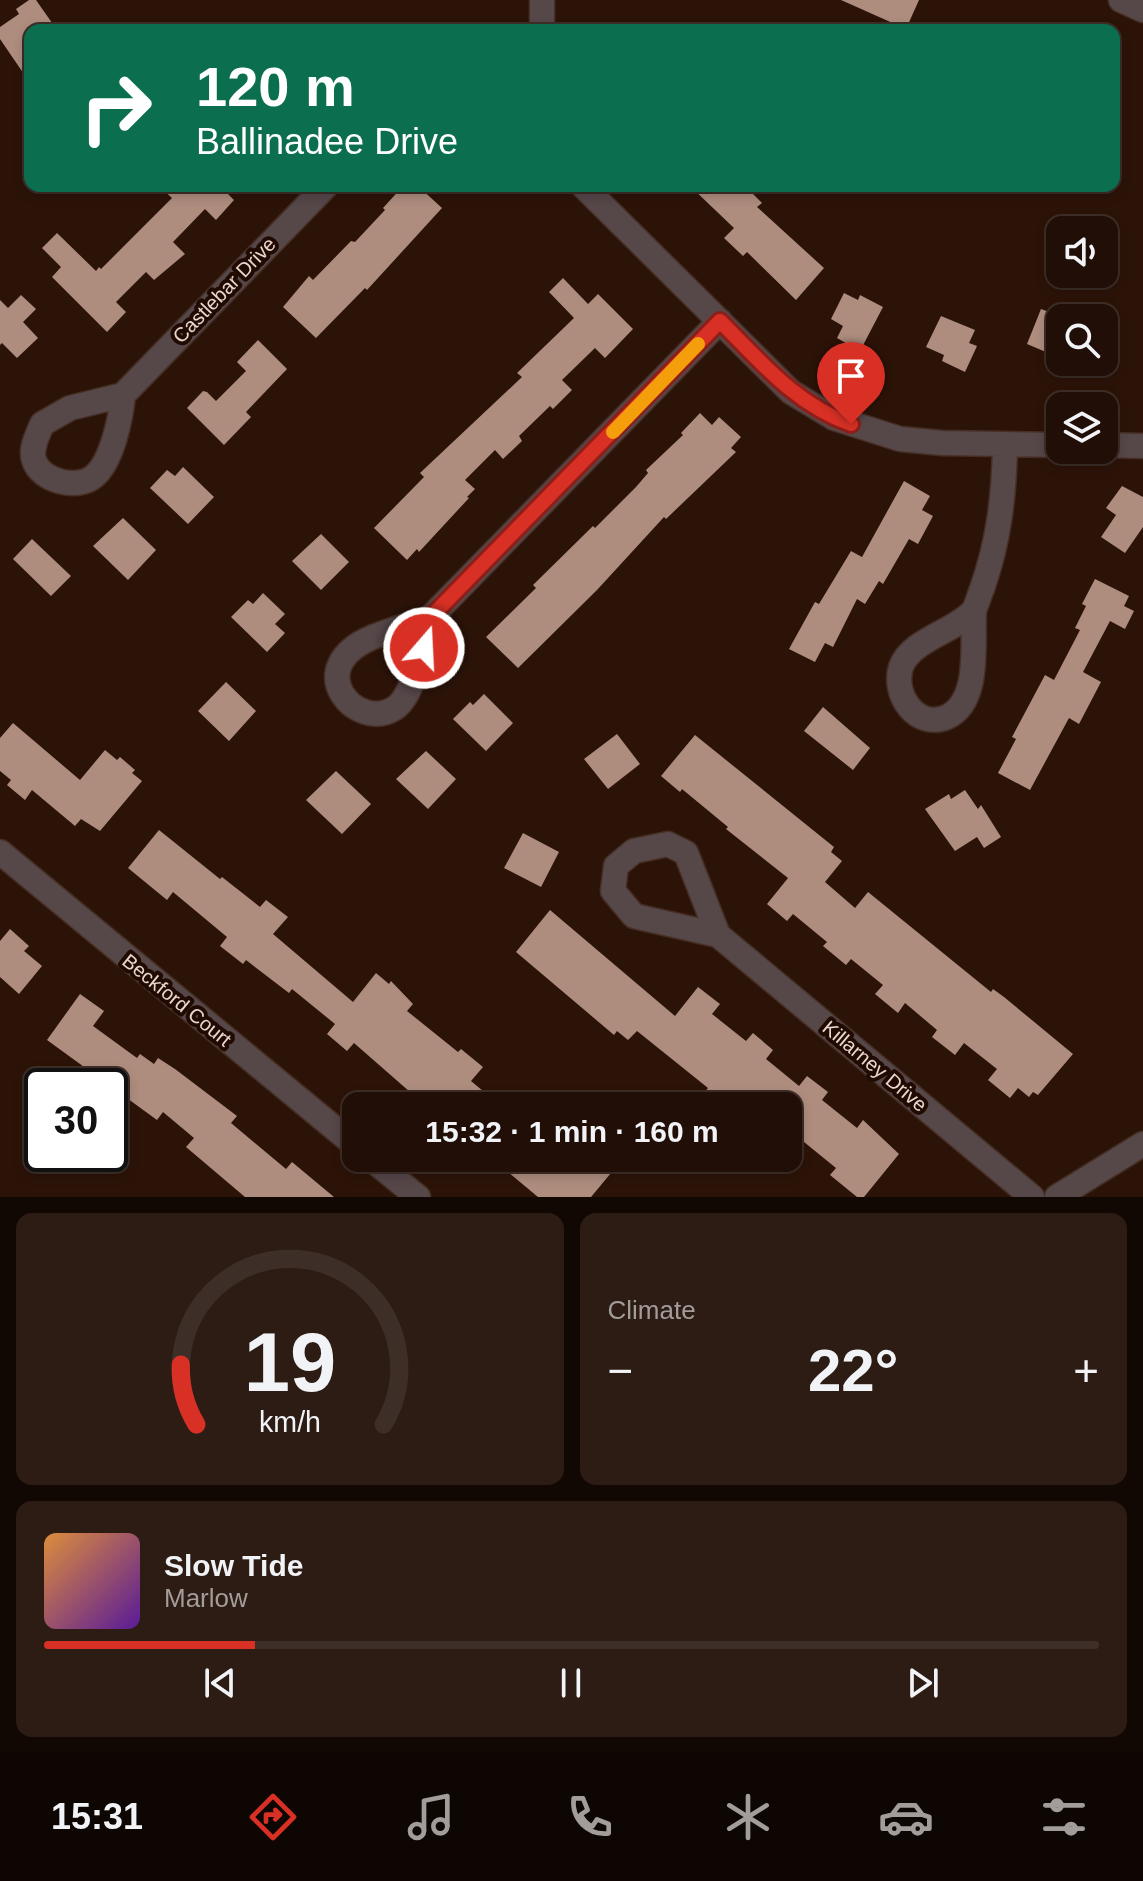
<!DOCTYPE html>
<meta charset="utf-8">
<style>
:root{--surface:#210e06;--page:#2d1c14;--text:#f1f3f6;--muted:#a29c9b;--line:#3e2e28;--accent:#d93025}
body{margin:0;font-family:Helvetica,sans-serif;background:var(--page);color:var(--text);height:100vh;display:flex;flex-direction:column;font-size:30px;white-space:nowrap}
*{box-sizing:border-box;margin:0}
p{font-size:26px;color:var(--muted)}
.icon{flex:none;width:44px;height:44px;fill:none;stroke:currentColor;stroke-width:2;stroke-linecap:round;stroke-linejoin:round}
.map{position:relative;height:1197px;overflow:hidden}
.details{display:flex;flex-direction:column;gap:16px;padding:16px;background:#120803;flex:1}
.details>*{flex:none}
.guide{position:absolute;left:24px;top:24px;width:1096px;height:168px;border-radius:16px;box-shadow:0 4px 12px #0003,0 0 0 2px var(--line);background:#0b6e4f;color:#fff;overflow:hidden}
.controls{position:absolute;left:1046px;top:216px;display:grid;gap:16px}
.controls a{display:grid;place-items:center;width:72px;height:72px;border-radius:16px;background:var(--surface);box-shadow:0 4px 12px #0003,0 0 0 2px var(--line);font-size:40px}
.speed{position:absolute;left:24px;top:1068px;display:flex;gap:16px;font-size:40px;font-weight:700;text-align:center}
.speed>*{display:grid;place-content:center;width:104px;height:104px;border-radius:50%;background:var(--surface);box-shadow:0 4px 12px #0003,0 0 0 2px var(--line);line-height:1}
.speed .limit{border:4px solid #111;border-radius:12px;background:#fff;color:#111}
.pin{position:absolute;display:grid;place-items:center;width:68px;height:68px;color:#fff;margin:-82px -34px;border-radius:50% 50% 50% 0;rotate:-45deg;box-shadow:0 0 8px #0007}
.pin .icon{rotate:45deg}
.me{position:absolute;width:88px;margin:-44px;rotate:19deg;stroke-linejoin:round;filter:drop-shadow(0 0 6px #0008)}
.turn{display:flex;align-items:center;gap:28px;height:168px;padding:0 40px;font-size:36px}
.turn .icon{width:104px;height:104px;stroke-width:2.5}
.turn b{display:block;font-size:56px;line-height:68px}
.big{font-size:60px;font-weight:600;line-height:1.1}
.details .widget{flex:1;display:flex;flex-direction:column;justify-content:center;gap:12px;min-width:0;padding:0 28px;border-radius:16px;background:var(--page)}
.details .dial{align-items:center;gap:0}
.dial svg{height:208px;overflow:visible;fill:none;stroke:var(--line);stroke-width:7;stroke-linecap:round;text-anchor:middle}
.dial text{fill:var(--text);stroke:none}
.song{display:flex;align-items:center;gap:24px}
.cover{width:96px;height:96px;border-radius:12px;background:linear-gradient(135deg,hsl(30 70% 55%),hsl(270 70% 35%))}
.played{height:8px;border-radius:4px;background:linear-gradient(90deg,var(--accent) 20%,var(--line) 20%)}
.keys{display:flex;justify-content:space-around;direction:ltr}
.heat{display:flex;justify-content:space-between;align-items:center;font-size:44px;direction:ltr}
.details .tiles{flex:1;display:grid;gap:16px;grid-template-columns:1fr 1fr}
.widget:last-child{grid-column:span 2}
.trip{position:absolute;left:342px;top:1092px;width:460px;height:80px;border-radius:16px;background:var(--surface);box-shadow:0 4px 12px #0003,0 0 0 2px var(--line);font-weight:600;line-height:80px;text-align:center}
.menu{display:flex;height:128px;justify-content:space-around;align-items:center;background:#0d0602;color:var(--muted)}
.menu .icon{width:56px;height:56px}
.menu .active{color:var(--accent)}
.menu b{font-size:36px;color:var(--text)}
.map>svg:first-child{display:block}
.building{fill:#ae8d7e}
.lines{fill:none;stroke-linecap:round;stroke-linejoin:round}
.street-casing{stroke:#462e24;stroke-width:27}
.street{stroke:#564749;stroke-width:24}
.route-casing{stroke:#8d1f18;stroke-width:20}
.route{stroke:#d93025;stroke-width:14}
.slow{stroke:#f59e0b;stroke-width:14}
.labels{text-anchor:middle;dominant-baseline:central;stroke-width:8;stroke-linejoin:round;paint-order:stroke}
.street-label{font-size:20px;fill:#e9d7cf;stroke:#210a02}
</style>
<div class="map">
<svg width="1143" height="1197" viewBox="0 0 1143 1197">
<rect width="100%" height="100%" fill="#2c1308"/>
<path class="building" d="M29,0H36L57,30H30V83L0,39V27L19,14L16,9Z
M841,0H919L906,29Z
M159,186H220L234,200L216,220L205,209L173,242L185,254L154,280L146,272L116,302L126,312L107,332L52,277L61,267L42,248L57,233L96,271L99,267L101,269L172,198Z
M403,186H418L442,208L367,290L365,288L316,338L283,307L309,276L313,280L351,241L355,242L385,210L383,208Z
M690,186H745L762,203L757,207L824,268L796,300L747,252L743,256L724,238L734,228Z
M563,278L588,304L598,294L633,329L605,358L595,348L562,380L572,390L553,409L550,406L519,436L522,441L503,459L495,450L465,480L475,489L467,497L469,498L419,552L417,549L407,560L374,528L424,477L420,473L522,377L517,373L574,318L549,292Z
M844,293L858,300L860,295L883,307L860,351L837,338L843,326L831,319Z
M21,295L36,309L23,322L38,338L17,358L2,343L0,345V300L8,308Z
M1041,309L1060,316V358L1027,344Z
M941,316L975,330L969,343L977,346L965,372L942,361L944,355L926,347Z
M258,340L287,369L246,412L251,417L224,445L187,408L203,391L207,392L216,401L246,371L237,362Z
M700,413L712,425L719,417L741,437L731,448L736,452L666,519L664,517L597,590L518,668L486,637L536,588L533,585L593,526L595,528L636,487L648,473L646,470L683,435L681,433Z
M183,467L214,497L188,524L150,488L167,470L175,476Z
M904,481L930,496L922,510L933,516L918,544L909,539L883,584L879,581L865,604L857,599L833,647L825,643L815,662L789,649L815,602L819,604L851,551L862,557Z
M1122,486L1143,497V527L1125,553L1101,537L1116,515L1106,508Z
M123,518L156,550L128,580L93,546Z
M321,534L349,562L321,590L292,561Z
M32,539L71,576L51,596L13,559Z
M1095,579L1129,596L1124,606L1134,611L1125,629L1110,621L1083,672L1101,682L1079,724L1069,718L1030,790L998,773L1016,739L1012,737L1045,675L1054,680L1080,630L1075,628L1086,606L1082,604Z
M263,593L285,614L275,624L285,633L267,652L231,617L248,600L253,604Z
M226,682L256,711L229,741L198,711Z
M484,694L513,723L486,751L453,719L470,702L473,705Z
M823,707L870,748L853,770L804,731Z
M13,723L80,780L105,750L117,760L120,757L135,770L132,773L142,781L100,831L81,819L75,826L32,790L25,800L7,785L11,780L0,771V738Z
M617,734L640,764L608,789L584,759Z
M695,735L834,847L831,852L842,861L825,882L855,908L868,892L991,992L993,989L1004,997L1073,1054L1038,1095L1033,1092L1029,1097L1018,1088L1010,1098L988,1080L997,1069L964,1043L955,1055L932,1037L937,1030L905,1003L898,1013L875,994L883,985L851,959L846,965L823,946L827,942L793,914L787,921L767,904L788,878L726,829L728,827L682,789L680,792L661,776Z
M426,751L456,779L428,809L396,779Z
M336,771L371,804L342,834L306,800Z
M965,790L978,809L981,805L1001,837L984,848L977,837L955,851L925,809L949,794L951,799Z
M159,830L220,879L222,877L260,907L266,900L288,917L273,934L353,1002L376,973L389,984L391,981L413,1004L407,1011L458,1052L461,1049L483,1067L471,1081L501,1106H441L424,1092L418,1099L354,1043L347,1051L327,1034L335,1024L292,989L289,993L246,960L243,964L220,946L227,937L173,892L167,900L128,868Z
M523,833L559,852L541,887L504,868Z
M550,910L675,1016L698,987L720,1004L712,1014L746,1041L753,1033L773,1050L766,1059L799,1086L807,1076L828,1092L822,1100L857,1128L863,1120L899,1154L864,1197H857L830,1175L836,1168L788,1129V1106H693L708,1088L637,1031L628,1040L617,1031L614,1035L516,952Z
M10,929L29,946L24,951L42,966L19,994L0,977V941Z
M80,994L104,1011L93,1026L137,1058L140,1054L154,1064L158,1058L175,1069L237,1116L231,1123L286,1169L292,1162L334,1197H245L186,1147L194,1138L163,1112L157,1120L47,1040Z
M491,1158H580L591,1166L596,1160L611,1173L591,1197H538Z"/>
<g class="lines">
<g class="street-casing">
<path id="street" d="M1121,0L1143,10
M542,30V0
M583,186L791,392L834,418L900,439L942,443L1060,445
M123,395C121,417 112,463 93,477C77,490 40,481 34,460C30,448 38,435 42,424L70,408L123,395L326,186
M1104,445L1143,446
M974,611C972,643 981,701 947,717C917,730 892,695 901,667C910,640 956,631 973,611C977,606 979,595 982,589C999,540 1004,497 1005,445
M426,622C407,624 392,630 373,637C299,668 357,733 395,708C414,695 424,644 426,622L720,321
M0,852L356,1146
M718,935L686,853L668,844L634,851L616,866L613,891L634,916L718,935L1032,1197
M370,1158L418,1197
M1057,1197L1143,1144"/>
</g>
<use href="#street" class="street"/>
</g>
<g class="lines">
<g class="route-casing">
<path id="route" d="M424,648L426,622L720,321C760,361 796,405 851,424"/>
</g>
<use href="#route" class="route"/>
<path class="slow" d="M613,432L698,344"/>
</g>
<g class="labels">
<g class="street-label">
<text transform="translate(224 290) rotate(-46)">Castlebar Drive</text>
<text transform="translate(177 1000) rotate(39)">Beckford Court</text>
<text transform="translate(875 1066) rotate(40)">Killarney Drive</text>
</g>
</g>
</svg>
<div class="controls">
<a><svg class="icon" aria-label="sound" viewBox="0 0 24 24"><path d="M4 9h4l5-4v14l-5-4H4zM17 9q2 3 0 6"/></svg></a>
<a><svg class="icon" aria-label="search" viewBox="0 0 24 24"><circle cx="10" cy="10" r="6"/><path d="M15 15l6 6"/></svg></a>
<a><svg class="icon" aria-label="layers" viewBox="0 0 24 24"><path d="M12 4l9 5-9 5-9-5zM3 14l9 5 9-5"/></svg></a>
</div>
<div class="speed"><div class="limit">30</div></div>
<div class="pin" style="left:851px;top:424px;background:#d93025"><svg class="icon" aria-label="arrive" viewBox="0 0 24 24"><path d="M6 21V4h12l-3 4 3 4H6"/></svg></div>
<svg class="me" style="left:424px;top:648px" viewBox="-20 -20 40 40"><circle r="17" fill="#d93025" stroke="#fff" stroke-width="3"/><path d="M0-11L8 9 0 5-8 9z" fill="#fff"/></svg>
<div class="trip">15:32 · 1 min · 160 m</div>
<div class="guide">
<div class="turn"><svg class="icon" aria-label="right" viewBox="0 0 24 24"><path d="M7 20v-9h11M14 6l5 5-5 5"/></svg><div><b>120 m</b>Ballinadee Drive</div></div>
</div>
</div>
<section class="details">
<div class="tiles">
<div class="widget dial"><svg viewBox="0 0 100 80">
<path d="M14 69A42 42 0 1 1 86 69"/>
<path d="M14 69A42 42 0 0 1 8 46" stroke="#d93025"/>
<text x="50" y="56" font-size="32" font-weight="700">19</text>
<text x="50" y="72" font-size="11">km/h</text>
</svg></div>
<div class="widget"><p>Climate</p>
<div class="heat"><a>−</a><b class="big">22°</b><a>+</a></div>
</div>
<div class="widget">
<div class="song"><i class="cover"></i><div><b>Slow Tide</b><p>Marlow</p></div></div>
<div class="played"></div>
<div class="keys"><svg class="icon" aria-label="previous" viewBox="0 0 24 24"><path d="M18 5L8 12l10 7zM5 5v14"/></svg><svg class="icon" aria-label="pause" viewBox="0 0 24 24"><path d="M8 5v14M16 5v14"/></svg><svg class="icon" aria-label="next" viewBox="0 0 24 24"><path d="M6 5l10 7-10 7zM19 5v14"/></svg></div>
</div>
</div>
</section>
<nav class="menu">
<b>15:31</b>
<svg class="icon active" aria-label="directions" viewBox="0 0 24 24"><path d="M12 3l9 9-9 9-9-9zM9 14v-3h6M13 9l2 2-2 2"/></svg>
<svg class="icon" aria-label="music" viewBox="0 0 24 24"><path d="M9 18V5l10-2v13"/><circle cx="6" cy="18" r="3"/><circle cx="16" cy="16" r="3"/></svg>
<svg class="icon" aria-label="phone" viewBox="0 0 24 24"><path d="M5 4h4l2 5-3 2q2 4 5 5l2-3 5 2v4C11 20 4 13 5 4z"/></svg>
<svg class="icon" aria-label="climate" viewBox="0 0 24 24"><path d="M12 3v18M4 7l16 10M4 17L20 7"/></svg>
<svg class="icon" aria-label="car" viewBox="0 0 24 24"><path d="M5 17H2v-5l4-1 3-4h7l3 4 3 1v5h-3M9 17h6M6 11h13"/><circle cx="7" cy="17" r="2"/><circle cx="17" cy="17" r="2"/></svg>
<svg class="icon" aria-label="filters" viewBox="0 0 24 24"><path d="M4 7h16M4 17h16"/><circle cx="9" cy="7" r="2"/><circle cx="15" cy="17" r="2"/></svg>
</nav>
